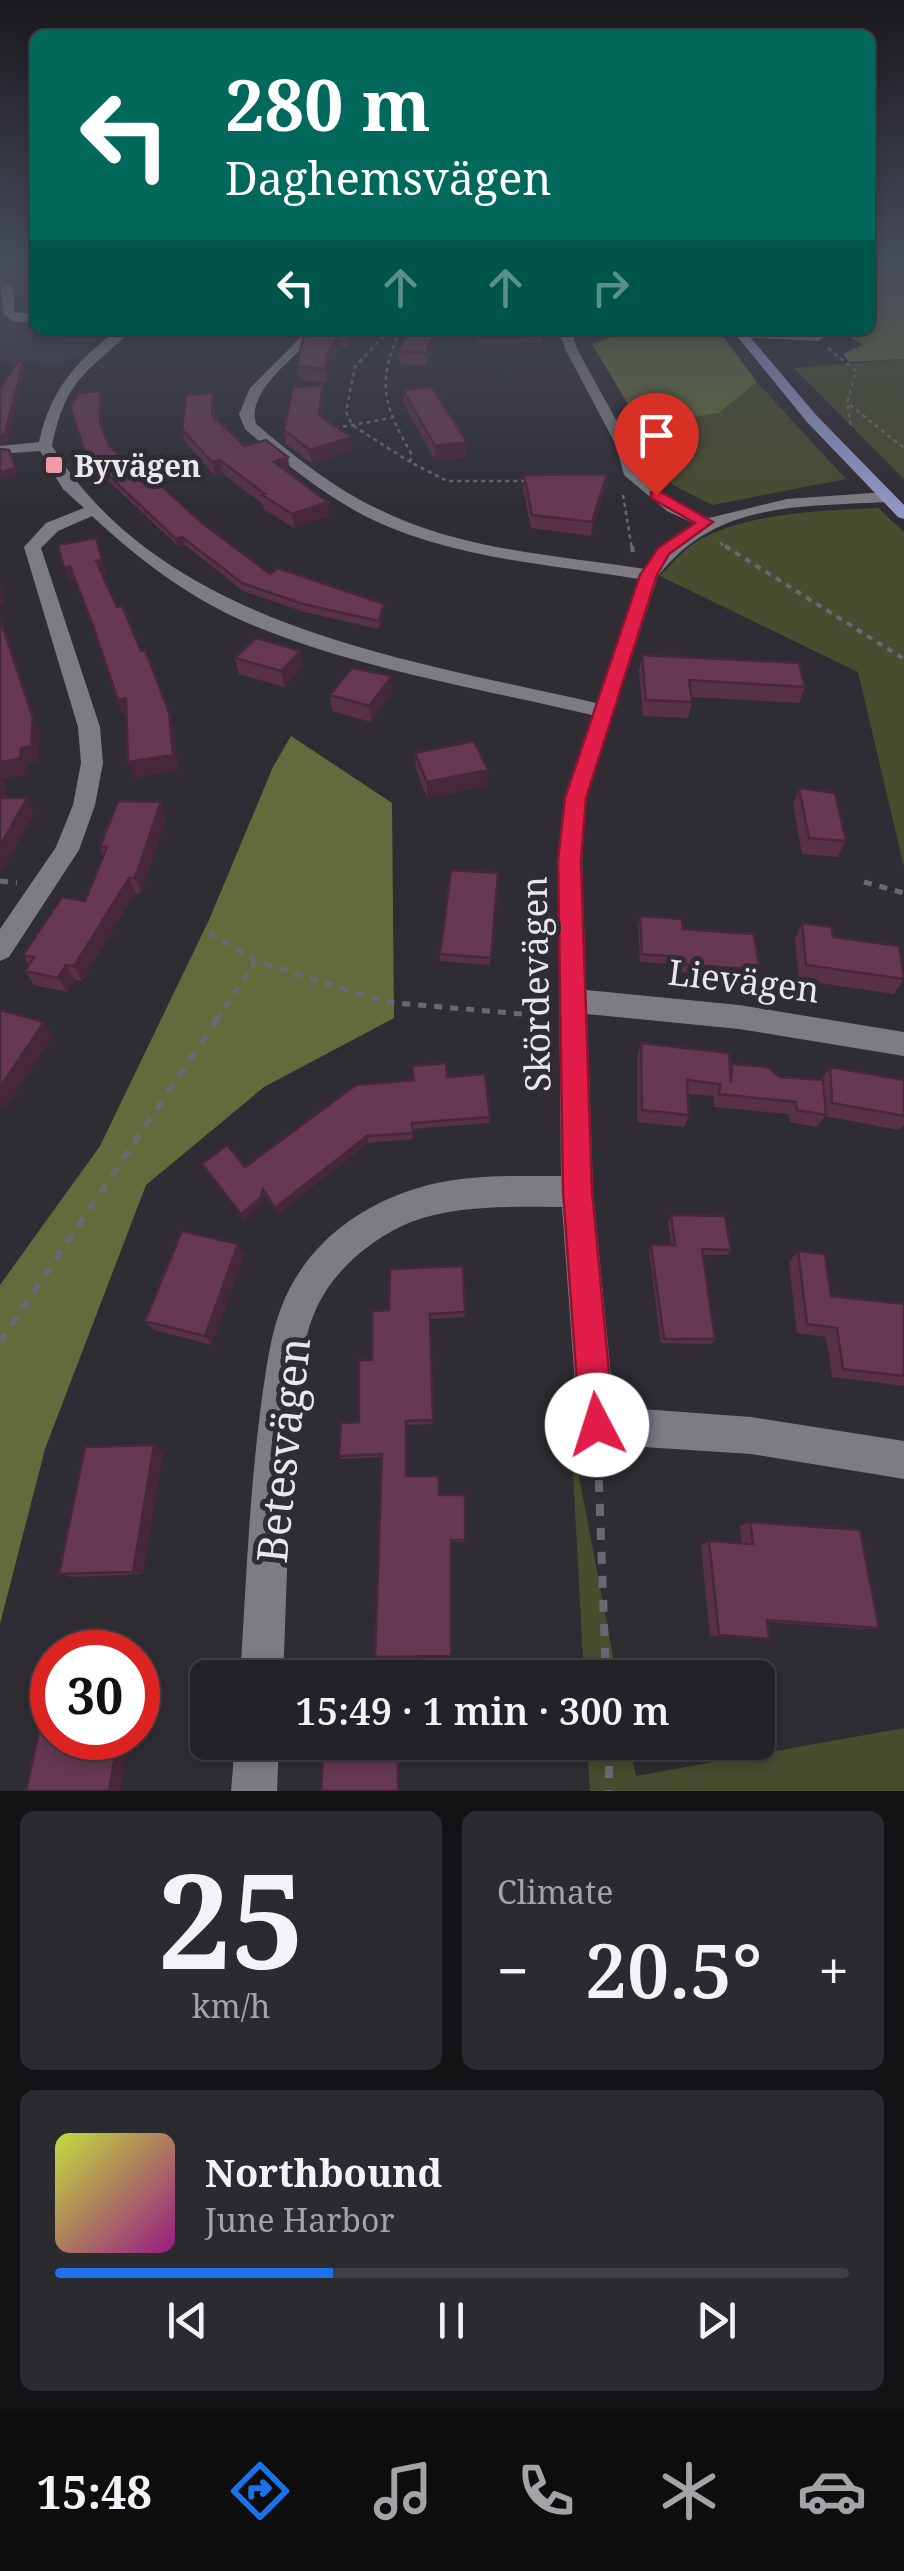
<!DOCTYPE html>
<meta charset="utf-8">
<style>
:root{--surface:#232226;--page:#2b2a2e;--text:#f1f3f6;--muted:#a3a4a7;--line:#403f43;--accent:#1a73e8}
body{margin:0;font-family:"Noto Serif",serif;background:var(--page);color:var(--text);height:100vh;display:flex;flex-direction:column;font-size:38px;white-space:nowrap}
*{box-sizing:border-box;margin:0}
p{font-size:32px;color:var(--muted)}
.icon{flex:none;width:55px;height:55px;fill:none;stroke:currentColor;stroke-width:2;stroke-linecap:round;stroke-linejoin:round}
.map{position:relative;height:1791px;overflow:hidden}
.details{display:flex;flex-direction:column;gap:20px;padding:20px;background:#131315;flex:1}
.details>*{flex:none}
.banner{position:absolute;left:30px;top:30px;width:845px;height:305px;border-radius:15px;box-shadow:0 5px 15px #0003,0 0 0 2px var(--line);background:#00695c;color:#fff;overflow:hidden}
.speed{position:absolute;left:30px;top:1630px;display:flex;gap:20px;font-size:50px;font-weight:700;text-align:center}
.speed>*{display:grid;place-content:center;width:130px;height:130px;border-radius:50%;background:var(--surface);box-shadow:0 5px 15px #0003,0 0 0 2px var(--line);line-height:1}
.speed .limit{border:15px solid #d22;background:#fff;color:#111}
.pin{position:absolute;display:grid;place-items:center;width:85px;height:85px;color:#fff;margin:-102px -42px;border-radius:50% 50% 50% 0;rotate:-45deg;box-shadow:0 0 10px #0007}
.pin .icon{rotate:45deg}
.me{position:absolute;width:110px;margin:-55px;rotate:355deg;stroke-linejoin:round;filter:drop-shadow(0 0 8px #0008)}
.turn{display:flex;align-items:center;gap:35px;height:210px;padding:0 30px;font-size:45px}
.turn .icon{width:130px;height:130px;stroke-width:2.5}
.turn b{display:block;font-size:70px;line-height:85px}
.lanes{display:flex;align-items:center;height:95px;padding:0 30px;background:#0003;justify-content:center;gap:50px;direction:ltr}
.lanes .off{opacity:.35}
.big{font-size:75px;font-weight:600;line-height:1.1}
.details .card{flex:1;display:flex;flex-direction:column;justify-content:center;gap:15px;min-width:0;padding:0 35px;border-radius:15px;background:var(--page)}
.details .dial{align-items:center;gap:0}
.dial b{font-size:130px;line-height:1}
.song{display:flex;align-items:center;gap:30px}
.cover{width:120px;height:120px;border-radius:15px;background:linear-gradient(135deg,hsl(70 70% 55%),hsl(310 70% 35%))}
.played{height:10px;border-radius:5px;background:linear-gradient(90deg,var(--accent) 35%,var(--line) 35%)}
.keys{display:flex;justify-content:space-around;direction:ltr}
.heat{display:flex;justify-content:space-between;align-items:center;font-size:55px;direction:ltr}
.details .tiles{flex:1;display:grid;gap:20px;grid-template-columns:1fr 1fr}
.card:last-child{grid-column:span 2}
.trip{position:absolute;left:190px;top:1660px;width:585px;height:100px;border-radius:15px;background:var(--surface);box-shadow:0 5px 15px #0003,0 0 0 2px var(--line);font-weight:600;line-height:100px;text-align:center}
.tabs{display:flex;height:160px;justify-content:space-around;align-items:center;background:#0e0e0f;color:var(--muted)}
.tabs .icon{width:70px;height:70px}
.tabs .selected{color:var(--accent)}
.tabs b{font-size:45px;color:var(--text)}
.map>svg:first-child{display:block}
.built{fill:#383541}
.green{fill:#474d2f}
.forest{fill:#626b3b}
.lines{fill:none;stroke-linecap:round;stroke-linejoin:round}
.path-far4{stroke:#6b696f;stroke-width:2.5;stroke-dasharray:4 4;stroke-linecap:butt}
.path-far3{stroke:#6b696f;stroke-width:4;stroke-dasharray:6 6;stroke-linecap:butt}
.path-far2{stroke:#6b696f;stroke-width:5;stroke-dasharray:8 8;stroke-linecap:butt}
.path-far1{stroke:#6b696f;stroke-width:6;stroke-dasharray:10 10;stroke-linecap:butt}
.path{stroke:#6b696f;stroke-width:8;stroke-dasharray:12 12;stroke-linecap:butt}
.minor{fill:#7e7c83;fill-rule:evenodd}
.major{fill:#9296c4;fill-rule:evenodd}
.wall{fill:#583145}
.shaded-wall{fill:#472838}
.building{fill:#663950;stroke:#472838;stroke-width:2.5}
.route{fill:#e11d48;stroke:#92132f;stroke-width:2.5}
.poi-dot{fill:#f39aa9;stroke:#2f2d33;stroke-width:4}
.labels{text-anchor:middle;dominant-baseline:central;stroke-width:10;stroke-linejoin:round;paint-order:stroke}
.far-poi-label{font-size:30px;font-weight:bold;fill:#e8e7eb;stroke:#2f2d33;text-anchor:start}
.street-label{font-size:35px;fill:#e8e7eb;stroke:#2f2d33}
.near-street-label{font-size:42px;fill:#e8e7eb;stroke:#2f2d33}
</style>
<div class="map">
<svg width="904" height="1791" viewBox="0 0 904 1791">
<rect width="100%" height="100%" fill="#2f2d33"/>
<path class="built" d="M0,260H35V330H112L63,364L0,362Z"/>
<path class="green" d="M904,359V479L794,368Z
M757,382L846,479L712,505L673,485L643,449L631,409L693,417L719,413Z
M878,508L904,532V867L858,672L660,576C674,561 687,545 707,536C753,513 827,510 878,508Z
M571,1434L617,1677H584Z
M904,1728V1791H590L587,1743H629L636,1776Z"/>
<path class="forest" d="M870,260H904V359L849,362L843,354L863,345L850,337L820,330H870Z
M630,330H718L757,382L719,413L693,417L631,409L592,344Z
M291,736L392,803L394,1018L264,1087L146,1185L45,1449L0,1624V1285L100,1146L209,920L273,767Z"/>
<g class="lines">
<path class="path-far4" d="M870,282L904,286
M389,330L355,367L346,412L352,425L410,462
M400,330C376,384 384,406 412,455L410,462L447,481H525
M828,348L856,371L847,403L851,427
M850,405L904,448
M335,428L391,418
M623,495L632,549
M720,543L729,549"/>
<path class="path-far3" d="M632,546L633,553
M725,546L904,659"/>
<path class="path-far2" d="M0,881L17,883
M864,882L904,893
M209,932L256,961
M216,1020L256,961L385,1002L545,1016"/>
<path class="path-far1" d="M0,1342L218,1018"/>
<path class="path" d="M598,1456L606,1678
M609,1742V1791"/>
<path class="minor" d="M0,281L14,287V312L35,314V322H14L4,315Z
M118,330H132C86,374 66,378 52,446C163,627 407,659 596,703L639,579C547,564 447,558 363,515C320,492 282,461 245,429L239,414L250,388L308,330H321C301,353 245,390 256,424C293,455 332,487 376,508C458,550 555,555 645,569L664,545L695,524L667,511L624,475L616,445L565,349L559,330H571L577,349L630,445L636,470L679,505L709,518L787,499L886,492L894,497L886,502C800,507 716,501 658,576L586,798L582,861L586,990L739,1005L904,1032V1056L739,1029L587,1014L593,1191L614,1407L751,1417L904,1441V1479L751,1454L597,1444L584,1438L578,1425L562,1207C513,1207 459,1204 411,1222C371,1238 330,1273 314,1314C302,1341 302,1375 298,1404C288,1495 287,1586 283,1678H240C246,1587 249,1496 261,1405C267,1365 271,1324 290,1288C316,1238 364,1204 418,1188C464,1174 513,1176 561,1176L558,861L564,798L592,715C479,688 358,669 250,624C192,600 138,559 92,516L58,531L41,548L100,727L103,763L95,805L79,850L9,957L0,961V929L56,847L73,805L81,763L78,727L24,547L46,523L84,508L63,489L40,451L0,454V446L39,442C50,391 76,360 118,330Z
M738,330L818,333L824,337L818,341L740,337L734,333Z
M235,1742H279L277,1791H231Z"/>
<path class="major" d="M732,330H744L817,416L904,505V519L898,517L807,422Z"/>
</g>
<path class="wall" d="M0,260H35V292L18,293L10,269H0Z
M311,330H365L349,348L341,347L329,366L327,383L299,380L297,366Z
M442,330L426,366L399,364L398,351Z
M476,330H540L542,336V343L479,344Z
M403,390L466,457L435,461L404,404Z
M213,393L215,417L244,446L290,471L288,472L329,516L294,528L264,509L263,504L223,474L215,476L185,442L182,429Z
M102,398L103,429L109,445L145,483L270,574L384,612L379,629L304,612L243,591L184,544L178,546L87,461L70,406Z
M324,398L322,417L352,450L312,464L286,444L284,430Z
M607,474L605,487L591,536L531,528L523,488L524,475Z
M642,655L805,687L799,703L691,697L692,702L688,718L643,716L639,671Z
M235,658L303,667L284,687L239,674Z
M392,692L371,722L332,711L330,695Z
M415,753L487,786L427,798L416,769Z
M799,788L846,841L838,857L802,854L793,804Z
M161,802L166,818L141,894L135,893L82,981L75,980L67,992L34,985L25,971L29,965L23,955L85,901L104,856L100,847Z
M498,873L490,965L440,961V954Z
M640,916L683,929L760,970L756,978L677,972V964L640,962L638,924Z
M802,923L833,937L904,979L894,994L799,980L795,939Z
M641,1043L730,1068L732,1064L780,1077L821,1080L830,1067L904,1080V1125L899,1130L825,1116L817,1127L789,1122V1114L714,1107V1096L688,1094L689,1115L684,1127L637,1122V1056Z
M447,1077L490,1117V1123L412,1129L413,1139L368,1143L278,1214L265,1196L262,1204L244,1219L205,1170L202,1164L245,1167Z
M671,1215L731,1250L728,1255H702L715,1339L712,1344L661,1343L649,1250L651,1245H671L668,1221Z
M238,1244L244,1255L212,1345L154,1330L145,1321Z
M798,1251L831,1296L904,1304V1386L832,1377L826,1337L797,1333L789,1262Z
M463,1266L465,1317L431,1319L433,1424L407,1425V1476L440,1495H465L464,1542H451L382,1457L341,1459L339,1456L359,1422L372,1360L389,1310Z
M154,1445L163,1452L143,1574L72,1577L59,1574Z
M750,1522L879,1628L864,1629L768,1622L769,1639L710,1636L701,1545L709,1541L742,1543L740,1526Z"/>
<path class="shaded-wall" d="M353,330H365L349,348L348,335Z
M436,330H442L426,366V353Z
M340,334L341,347L329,366L327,383L325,369L328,353Z
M23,362L26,369L8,441L0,445V436Z
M323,385L324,398L320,429L319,415Z
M100,391L102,398L103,430L100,423Z
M351,437L352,450L312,464L310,450Z
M467,442L466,457L435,461V446Z
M288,457L290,471L276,476L274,462Z
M220,460L223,474L215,476L212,462Z
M16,468L19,476L0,480V472Z
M607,474L605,487L591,536L592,522Z
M328,502L329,516L294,528L292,514Z
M182,537L184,544L178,546L176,539Z
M102,560L107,576L101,577L96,561Z
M70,566L76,582L70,583L64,568Z
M0,584L5,603L0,604Z
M384,604V612L379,629V621Z
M0,614L40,734L38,762L28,763L27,775L2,779L6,785L8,814L0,799V762L21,748Z
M301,651L303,667L284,687L281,671Z
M392,676V692L371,722L369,706Z
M126,698L131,714L123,716L118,700Z
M169,712L174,728L178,771L134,778L128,762Z
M488,770L487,786L427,798V782Z
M27,798L34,814L0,875V846Z
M161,802L166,818L141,894L135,878Z
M129,878L135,893L82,981L74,966Z
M66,965L75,980L67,992L58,978Z
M44,1022L53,1036L5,1109L0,1102V1087Z
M367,1136L368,1143L278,1214L275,1208Z
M263,1189L265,1196L262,1204L244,1219L241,1214Z
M238,1244L244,1255L212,1345L205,1336Z
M154,1445L163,1452L143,1574L133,1572Z
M138,1665H142L138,1692Z
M118,1738H130L120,1791H109Z"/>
<path class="building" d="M11,260H35V278H13L23,263H8Z
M311,330H353L348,335L340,334L328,353L325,369L297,366L303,338Z
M409,330H436L426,353L398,351Z
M478,330H540L542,336L479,337Z
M18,360L23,362L5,434L0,436V389Z
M323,385L319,415L351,437L310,450L284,430L293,387Z
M432,387L467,442L435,446L403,390Z
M100,391V423L109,445L145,483L155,480L202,523L270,574L278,568L384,604L379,621L303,604L242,583L182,537L176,539L85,453L70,406L79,393Z
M213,393L212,415L232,434L244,446L266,440L288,457L274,462L328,502L292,514L262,495L265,494L220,460L212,462L182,429L186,395Z
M0,449L9,450L16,468L0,472Z
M607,474L592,522L532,515L524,475Z
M96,538L102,560L96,561L117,607L122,606L141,651L145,650L169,712L173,755L128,762L126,698L118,700L93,626L70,566L64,568L58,545Z
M0,619L33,718L31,746L21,748L20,759L0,762Z
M256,638L301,651L281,671L235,658Z
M642,655L799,663L805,687L689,680L692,702L646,700Z
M352,668L392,676L369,706L330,695Z
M474,741L488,770L427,782L415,753Z
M799,788L835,793L846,841L809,838Z
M0,798H27L0,846Z
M118,801L161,802L135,878H129L74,966L66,965L58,978L25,971L34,957L23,955L62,897L85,901L107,847H100Z
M451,870L498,873L491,958L440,954Z
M640,916L682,919L683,929L754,934L760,970L680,964L679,957L642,954Z
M802,923L832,927L833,937L899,946L904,979L806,965Z
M0,1010L44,1022L0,1087Z
M641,1043L729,1053L731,1083L732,1064L767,1067L780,1077L823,1080L826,1115L797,1110L796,1102L719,1094L720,1084L687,1080L689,1115L642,1110Z
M446,1063L447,1077L485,1074L490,1117L412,1123L413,1133L367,1136L275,1208L263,1189L260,1198L241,1214L202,1164L227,1145L245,1167L356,1085L414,1080L412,1066Z
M830,1067L904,1080V1116L832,1103Z
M671,1215L725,1216L731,1250L702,1249L715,1339H664L651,1245H675Z
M182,1231L238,1244L205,1336L145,1321Z
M798,1251L825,1254L831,1296L904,1304V1376L843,1369L837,1328L807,1324Z
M463,1266L465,1312L430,1314L433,1420L406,1421V1476H439V1495H465V1540H451V1656L375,1657L382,1454L339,1456L341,1423L359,1422V1360H372V1311L389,1310L390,1269Z
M154,1445L133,1572L59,1574L85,1447Z
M750,1522L860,1530L879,1628L767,1620L769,1639L719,1635L709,1541L753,1544Z
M52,1672V1738H118L109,1791H26Z
M324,1742H398V1791H321Z"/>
<linearGradient id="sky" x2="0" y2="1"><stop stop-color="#1a191c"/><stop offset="0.51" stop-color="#474c5b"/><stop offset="1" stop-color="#474c5b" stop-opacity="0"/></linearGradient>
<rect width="904" height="510" fill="url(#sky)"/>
<path class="route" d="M651,492H661L713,522L669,554L657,575L586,798L581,861L592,1191L614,1425L609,1437L597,1442L585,1437L580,1425L563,1191L558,861L565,798L640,575L658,548L695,523L651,498Z"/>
<rect class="poi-dot" x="44" y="455" width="20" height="20" rx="5"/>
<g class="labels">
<g class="far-poi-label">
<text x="74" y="465">Byvägen</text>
</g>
<g class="street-label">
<text transform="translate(744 980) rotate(7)">Lievägen</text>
<text transform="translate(535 984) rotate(-91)">Skördevägen</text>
</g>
<g class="near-street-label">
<text transform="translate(282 1450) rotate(-84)">Betesvägen</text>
</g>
</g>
</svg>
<div class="speed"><div class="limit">30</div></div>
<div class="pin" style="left:656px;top:495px;background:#d93025"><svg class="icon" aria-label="arrive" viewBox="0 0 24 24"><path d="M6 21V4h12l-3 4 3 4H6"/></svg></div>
<svg class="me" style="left:597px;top:1425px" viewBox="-20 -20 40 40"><circle r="19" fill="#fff"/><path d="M0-13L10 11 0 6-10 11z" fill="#e11d48"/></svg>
<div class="trip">15:49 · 1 min · 300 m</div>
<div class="banner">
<div class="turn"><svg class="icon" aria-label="left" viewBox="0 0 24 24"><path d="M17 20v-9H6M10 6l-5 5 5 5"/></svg><div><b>280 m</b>Daghemsvägen</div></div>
<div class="lanes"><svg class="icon" aria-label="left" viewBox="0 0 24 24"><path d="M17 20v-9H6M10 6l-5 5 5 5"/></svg><svg class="icon off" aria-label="ahead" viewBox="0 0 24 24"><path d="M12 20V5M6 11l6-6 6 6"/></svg><svg class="icon off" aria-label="ahead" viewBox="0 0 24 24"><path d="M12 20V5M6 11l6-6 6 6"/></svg><svg class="icon off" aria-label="right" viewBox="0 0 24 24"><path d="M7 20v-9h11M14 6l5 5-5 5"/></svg></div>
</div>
</div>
<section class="details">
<div class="tiles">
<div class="card dial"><b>25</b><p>km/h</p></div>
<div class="card"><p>Climate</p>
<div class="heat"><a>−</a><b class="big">20.5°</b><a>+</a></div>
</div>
<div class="card">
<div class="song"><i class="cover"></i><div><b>Northbound</b><p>June Harbor</p></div></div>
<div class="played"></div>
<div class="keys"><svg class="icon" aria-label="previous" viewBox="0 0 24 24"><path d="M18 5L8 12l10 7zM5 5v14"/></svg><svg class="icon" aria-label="pause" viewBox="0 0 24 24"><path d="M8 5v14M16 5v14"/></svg><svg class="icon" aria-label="next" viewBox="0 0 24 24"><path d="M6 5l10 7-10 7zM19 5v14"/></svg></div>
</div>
</div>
</section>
<nav class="tabs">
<b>15:48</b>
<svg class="icon selected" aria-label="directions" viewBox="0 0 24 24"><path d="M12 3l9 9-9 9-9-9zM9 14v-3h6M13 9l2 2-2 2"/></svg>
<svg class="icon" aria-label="music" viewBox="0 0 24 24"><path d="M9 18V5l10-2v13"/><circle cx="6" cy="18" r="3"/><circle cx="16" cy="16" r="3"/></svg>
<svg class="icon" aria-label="phone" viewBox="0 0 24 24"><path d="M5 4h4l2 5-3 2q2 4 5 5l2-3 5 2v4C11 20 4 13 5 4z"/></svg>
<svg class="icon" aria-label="climate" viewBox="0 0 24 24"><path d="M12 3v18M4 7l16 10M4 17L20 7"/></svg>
<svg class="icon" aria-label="car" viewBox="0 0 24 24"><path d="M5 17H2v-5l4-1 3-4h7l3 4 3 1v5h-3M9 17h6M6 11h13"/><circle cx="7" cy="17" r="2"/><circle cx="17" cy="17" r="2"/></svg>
</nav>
